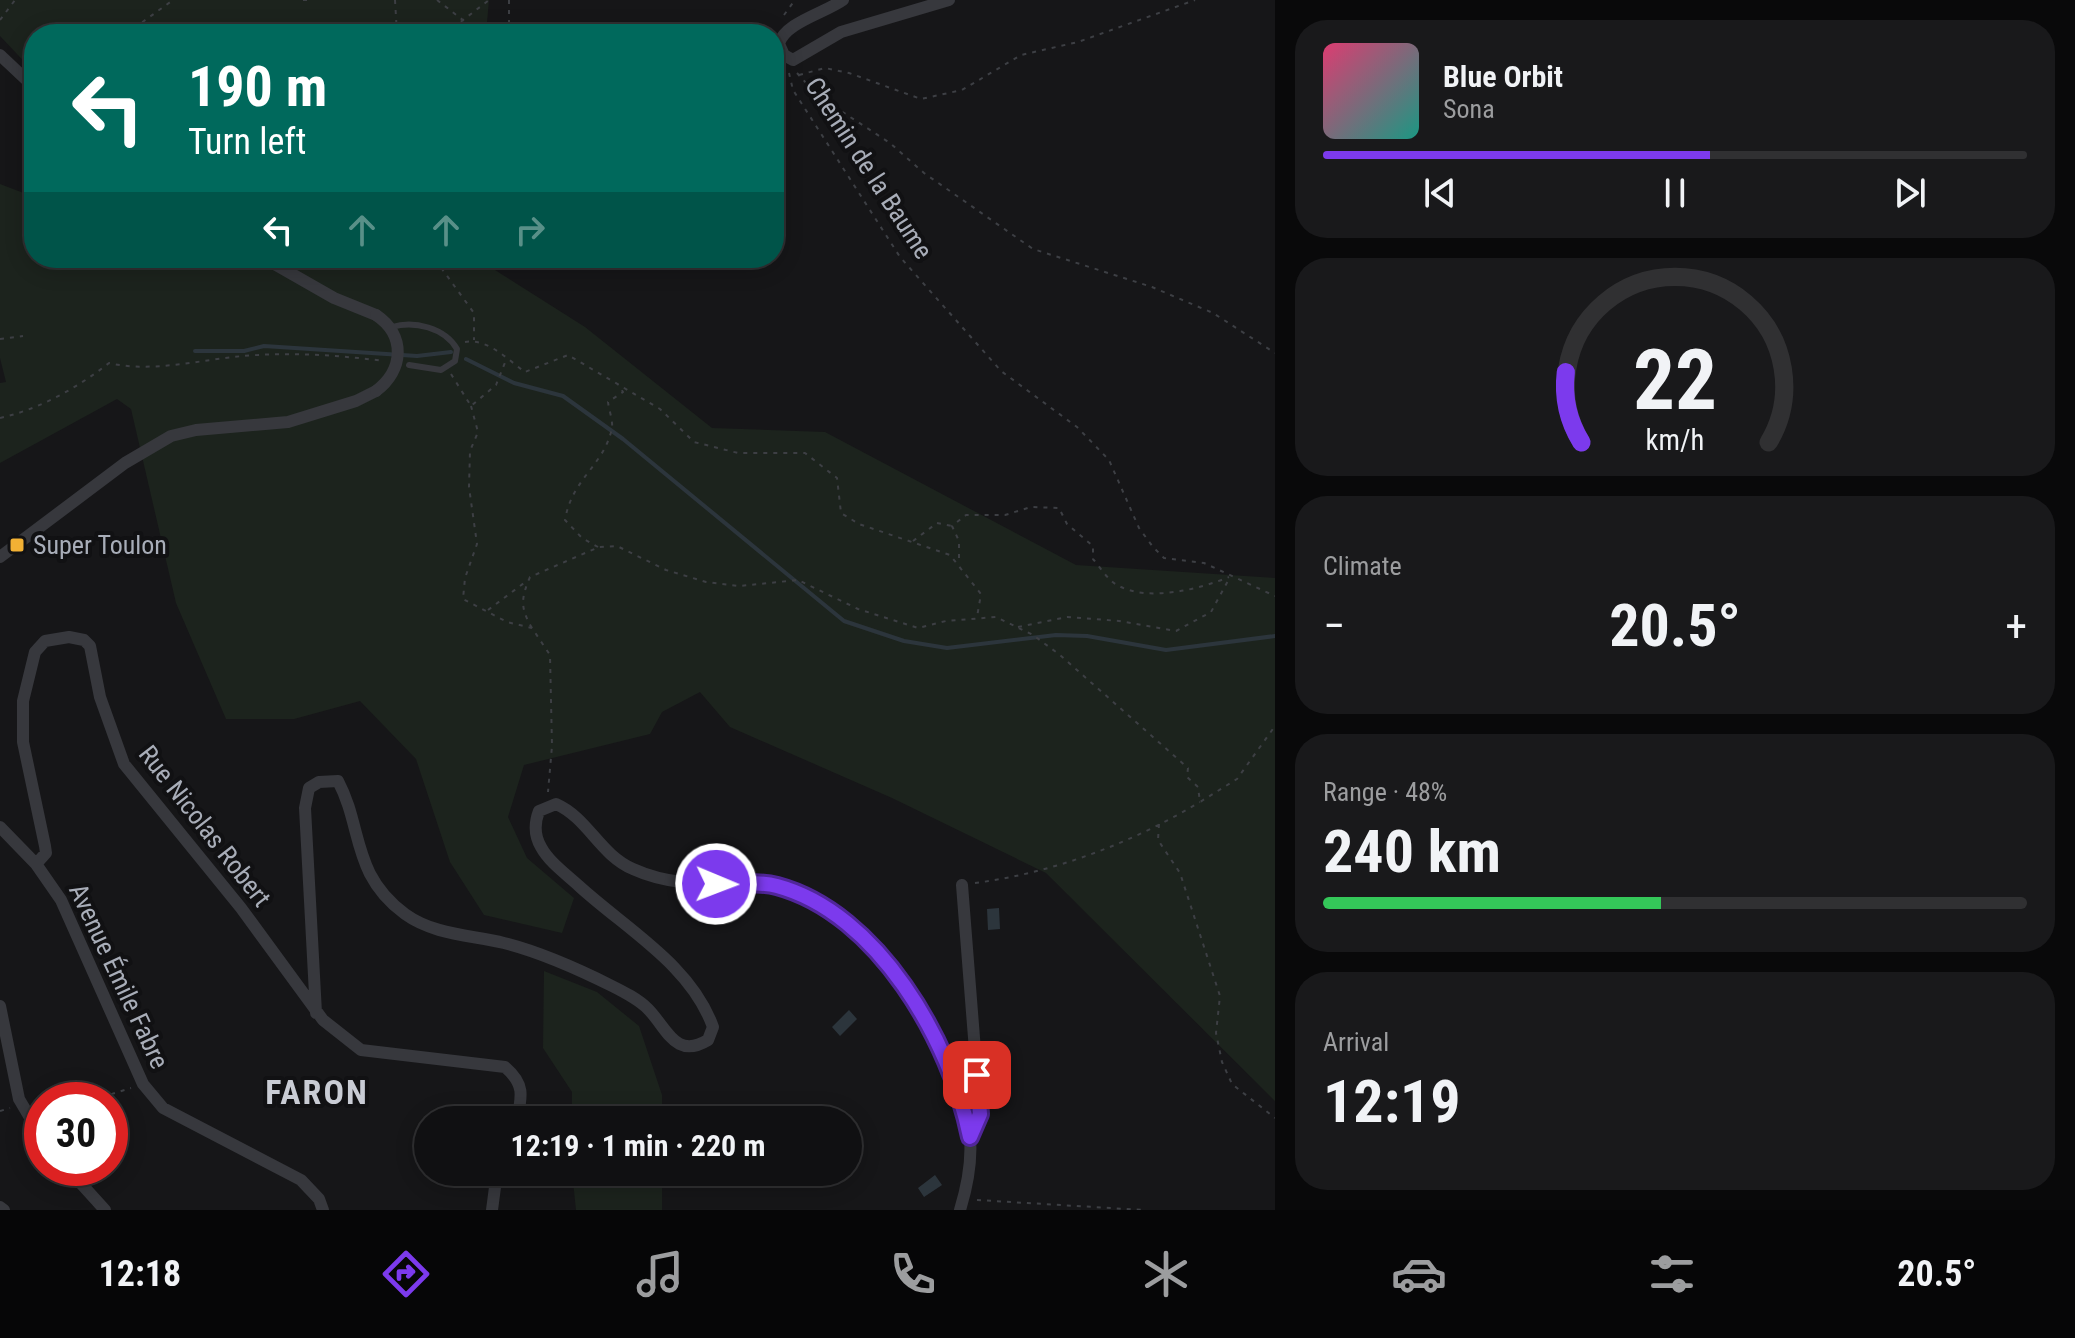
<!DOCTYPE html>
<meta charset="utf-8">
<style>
:root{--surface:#101012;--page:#19191b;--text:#f1f3f6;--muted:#9c9d9f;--line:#303032;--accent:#7c3aed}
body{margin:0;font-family:"Roboto Condensed",sans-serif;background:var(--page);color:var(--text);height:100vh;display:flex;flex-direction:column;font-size:30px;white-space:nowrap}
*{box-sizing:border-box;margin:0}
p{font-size:26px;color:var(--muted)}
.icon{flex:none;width:44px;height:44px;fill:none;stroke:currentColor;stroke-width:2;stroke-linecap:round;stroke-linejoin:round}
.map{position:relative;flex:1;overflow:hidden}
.drawer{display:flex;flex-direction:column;gap:20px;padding:20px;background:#09090a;width:800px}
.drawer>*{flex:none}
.guide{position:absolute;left:24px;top:24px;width:760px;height:244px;border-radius:32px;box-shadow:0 4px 20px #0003,0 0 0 2px var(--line);background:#00695c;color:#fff;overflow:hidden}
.speed{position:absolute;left:24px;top:1082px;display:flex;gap:16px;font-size:40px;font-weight:700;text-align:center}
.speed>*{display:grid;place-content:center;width:104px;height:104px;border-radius:50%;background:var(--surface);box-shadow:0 4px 20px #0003,0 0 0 2px var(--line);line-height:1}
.speed .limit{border:12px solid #d22;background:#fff;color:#111}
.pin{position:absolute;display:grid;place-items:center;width:68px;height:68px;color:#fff;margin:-34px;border-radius:16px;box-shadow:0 4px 12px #0006}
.me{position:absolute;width:88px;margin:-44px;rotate:91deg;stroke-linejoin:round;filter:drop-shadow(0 0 6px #0008)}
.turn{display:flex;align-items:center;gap:28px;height:168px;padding:0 32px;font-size:36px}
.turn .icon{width:104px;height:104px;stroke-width:2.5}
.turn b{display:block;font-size:56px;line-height:68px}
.lanes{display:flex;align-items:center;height:76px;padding:0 32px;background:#0003;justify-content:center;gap:40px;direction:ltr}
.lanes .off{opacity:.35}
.big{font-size:60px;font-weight:700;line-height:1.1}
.drawer .tile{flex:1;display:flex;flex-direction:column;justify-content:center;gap:12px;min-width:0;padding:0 28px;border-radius:32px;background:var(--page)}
.drawer .dial{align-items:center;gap:0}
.dial svg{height:208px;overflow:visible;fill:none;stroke:var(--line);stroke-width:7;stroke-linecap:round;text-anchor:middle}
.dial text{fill:var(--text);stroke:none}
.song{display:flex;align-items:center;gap:24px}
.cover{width:96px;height:96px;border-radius:12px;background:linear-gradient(135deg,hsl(340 70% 55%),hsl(170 70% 35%))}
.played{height:8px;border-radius:4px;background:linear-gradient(90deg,var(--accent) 55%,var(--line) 55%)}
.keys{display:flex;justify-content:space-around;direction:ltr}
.heat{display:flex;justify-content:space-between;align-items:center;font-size:44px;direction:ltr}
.charge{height:12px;border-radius:6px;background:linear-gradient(90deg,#34c759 48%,var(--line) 0)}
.trip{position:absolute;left:414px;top:1106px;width:448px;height:80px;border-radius:40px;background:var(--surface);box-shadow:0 4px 20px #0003,0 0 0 2px var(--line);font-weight:700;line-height:80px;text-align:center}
.menu{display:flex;height:128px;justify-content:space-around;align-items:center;background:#060607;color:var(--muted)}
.menu .icon{width:56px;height:56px}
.menu .active{color:var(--accent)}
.menu b{font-size:36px;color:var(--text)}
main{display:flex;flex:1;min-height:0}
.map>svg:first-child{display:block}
.green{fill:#1c231d}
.water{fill:#2c353c}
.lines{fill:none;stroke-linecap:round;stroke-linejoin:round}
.stream{stroke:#2c353c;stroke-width:4}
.path{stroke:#3d3f44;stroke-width:2;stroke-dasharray:4 6;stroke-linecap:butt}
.lane{stroke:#37383d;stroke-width:6}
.street{stroke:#37383d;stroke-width:12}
.street-bridge{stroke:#37383d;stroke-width:12}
.route-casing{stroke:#51269a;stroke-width:20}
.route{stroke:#7c3aed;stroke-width:14}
.poi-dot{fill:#f2b134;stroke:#111113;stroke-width:3}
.labels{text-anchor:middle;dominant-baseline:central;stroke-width:8;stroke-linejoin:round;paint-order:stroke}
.street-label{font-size:26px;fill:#a8adb8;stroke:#111113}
.poi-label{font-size:26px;fill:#a8adb8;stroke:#111113;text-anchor:start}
.district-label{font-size:34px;font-weight:bold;letter-spacing:2px;fill:#c9ccd4;stroke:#111113}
</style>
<main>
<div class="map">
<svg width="1275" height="1210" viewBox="0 0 1275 1210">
<rect width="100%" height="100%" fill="#161618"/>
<path class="green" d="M0,0H489L486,34H34V72L0,36Z
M0,184L34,197V258H476L585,327L712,428L825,432L1076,565L1275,578V1101L1046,873L892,798L730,727L700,692L662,712L650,734L524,765L508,817L527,858L574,898L562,933L484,915L450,862L416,759L360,701L294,719H226L176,603L131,409L117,399L0,463V383L6,382L0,358Z
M544,971L597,992L639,1026L662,1095V1120H572V1092L543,1048Z
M572,1172H662V1210H576Z"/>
<path class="water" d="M999,908L1000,929L988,930L987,909Z
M849,1010L857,1019L840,1036L832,1027Z
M935,1175L942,1185L924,1197L918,1188Z"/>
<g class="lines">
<path class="stream" d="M195,351H244L264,346L417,356L451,352
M466,359L514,383L563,396L623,439L844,621L904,641L947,648L1056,635L1087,636L1166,650L1275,636"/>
<path class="path" d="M303,0H310
M395,0L397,34
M437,0L481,34
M509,0V26L513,34
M784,15L795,0
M0,20L15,0
M126,34L173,0
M445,34L489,0
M789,73L793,90L900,257L1001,371L1077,427L1109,460L1139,528L1153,547L1164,558L1204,563L1275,596
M797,73L818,96L890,143L924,173L1033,249L1152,287L1213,313L1275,353
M799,75L825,68L849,73L921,99L962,90L1021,55L1078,42L1195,0
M439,258L442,269L474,313V340
M0,339L23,336
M465,342C488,338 508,360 525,372L568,355L660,409L694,442L738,453H805L837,478L841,513L859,524L950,555L981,594L977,617
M451,374L471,406L496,385L506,360
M471,406L478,432L470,451L469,487L477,544L465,578L463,599L507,622L532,628L550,655L552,746L548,792
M0,418C40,409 77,388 109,363C151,373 199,360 243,356C290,352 337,355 384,361
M913,541L937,523L952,526
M598,547L582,538L565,520C572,478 604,466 612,428C613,421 609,410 608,402L623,392L618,385
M959,558V541L952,526L966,515H1005L1031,507L1059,508L1067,524L1093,546V559C1100,567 1109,582 1119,586C1149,602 1200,589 1229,577
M488,610L528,580
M1018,627L1067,617L1119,621L1176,631L1211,612L1229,579
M532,628C520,608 521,598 530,577L599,547L617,546L666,570L706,582L739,586L798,580L858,609L918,628L946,621L996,617L1033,635L1060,655L1188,768L1187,777L1198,787L1200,802L1237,779L1275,726
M1159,824L1158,840L1180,873L1220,996L1216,1033L1222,1062L1232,1084L1275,1118
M975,883C1053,873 1132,843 1200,802
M92,1100L131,1088
M0,1111L10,1108
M977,1200L1143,1210"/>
<path class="lane" d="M392,327C414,320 445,328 457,349L455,361L441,370L409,365"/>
<path class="street" d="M843,0C825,13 784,23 779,44L784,55L793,60L841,32L949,0
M0,55L34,87
M264,258L334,298L376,315
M0,557L125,463L171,436L196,430L288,422L356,401L376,391
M0,827L36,864L61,900L143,1084L163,1108L301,1180L319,1199L323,1210
M36,864L46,853L45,846L23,742V701L35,652L45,641L69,637L84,640L90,646L100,697L124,764L241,908L323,1020L361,1050L505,1067C525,1084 522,1096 517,1120
M962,885L980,1114L970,1137
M0,1006L19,1099L42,1138
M316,1013L305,808L309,788L319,782L338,781C363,828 351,874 405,914C434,935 471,935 504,943C540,952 578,969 612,986C624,992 638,999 648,1009C667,1028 675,1060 708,1040L713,1027C691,965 626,929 579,886C566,874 549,862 541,847C534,835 534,824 539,811L556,804C588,818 600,855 633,869C668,885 703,884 740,884C752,884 765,883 776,885C869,907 961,1048 970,1138C972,1162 967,1187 960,1210
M67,1168L105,1210
M0,1207L4,1210
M492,1210L497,1172"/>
<path class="street-bridge" d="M376,391C404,370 406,335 376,315"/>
</g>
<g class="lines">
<g class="route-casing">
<path id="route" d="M716,884C735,884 759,881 777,886C878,913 951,1042 970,1137L980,1114L977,1075"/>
</g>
<use href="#route" class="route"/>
</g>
<rect class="poi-dot" x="9" y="537" width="16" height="16" rx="4"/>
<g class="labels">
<g class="street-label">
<text transform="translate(869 168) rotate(57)">Chemin de la Baume</text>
<text transform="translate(205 826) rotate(52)">Rue Nicolas Robert</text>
<text transform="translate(119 976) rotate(65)">Avenue Émile Fabre</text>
</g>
<g class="poi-label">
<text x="33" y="545">Super Toulon</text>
</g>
<g class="district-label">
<text x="317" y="1092">FARON</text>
</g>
</g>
</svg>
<div class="speed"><div class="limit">30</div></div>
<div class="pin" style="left:977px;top:1075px;background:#d93025"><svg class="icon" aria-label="arrive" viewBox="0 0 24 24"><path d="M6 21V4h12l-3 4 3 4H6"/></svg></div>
<svg class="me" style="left:716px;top:884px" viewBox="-20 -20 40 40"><circle r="17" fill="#7c3aed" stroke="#fff" stroke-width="3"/><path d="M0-11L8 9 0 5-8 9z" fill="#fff"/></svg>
<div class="trip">12:19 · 1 min · 220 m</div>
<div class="guide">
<div class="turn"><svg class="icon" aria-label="left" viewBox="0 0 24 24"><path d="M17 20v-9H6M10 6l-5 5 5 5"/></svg><div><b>190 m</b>Turn left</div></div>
<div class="lanes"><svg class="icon" aria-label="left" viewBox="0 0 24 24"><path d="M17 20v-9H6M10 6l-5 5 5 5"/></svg><svg class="icon off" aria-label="ahead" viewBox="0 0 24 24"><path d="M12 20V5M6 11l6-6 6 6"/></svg><svg class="icon off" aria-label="ahead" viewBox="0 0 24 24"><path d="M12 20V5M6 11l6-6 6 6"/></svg><svg class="icon off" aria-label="right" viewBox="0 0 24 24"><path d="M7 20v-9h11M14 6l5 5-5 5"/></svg></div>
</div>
</div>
<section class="drawer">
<div class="tile">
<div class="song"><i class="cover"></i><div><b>Blue Orbit</b><p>Sona</p></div></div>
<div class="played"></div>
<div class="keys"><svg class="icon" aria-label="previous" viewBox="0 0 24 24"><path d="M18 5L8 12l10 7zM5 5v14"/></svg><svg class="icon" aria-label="pause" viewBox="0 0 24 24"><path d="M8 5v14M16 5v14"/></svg><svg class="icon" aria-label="next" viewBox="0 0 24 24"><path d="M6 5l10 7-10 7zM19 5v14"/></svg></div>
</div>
<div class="tile dial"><svg viewBox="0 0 100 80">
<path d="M14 69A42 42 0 1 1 86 69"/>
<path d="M14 69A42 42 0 0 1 8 42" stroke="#7c3aed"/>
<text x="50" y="56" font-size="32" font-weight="700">22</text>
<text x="50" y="72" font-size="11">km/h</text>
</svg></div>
<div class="tile"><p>Climate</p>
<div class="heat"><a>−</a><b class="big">20.5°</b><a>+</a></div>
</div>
<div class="tile"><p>Range · 48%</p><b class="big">240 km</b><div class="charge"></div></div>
<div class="tile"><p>Arrival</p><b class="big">12:19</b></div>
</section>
</main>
<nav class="menu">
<b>12:18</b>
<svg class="icon active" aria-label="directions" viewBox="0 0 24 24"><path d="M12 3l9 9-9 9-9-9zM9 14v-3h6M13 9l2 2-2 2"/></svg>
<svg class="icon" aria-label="music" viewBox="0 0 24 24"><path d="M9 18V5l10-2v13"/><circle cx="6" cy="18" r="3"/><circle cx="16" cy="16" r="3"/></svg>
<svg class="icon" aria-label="phone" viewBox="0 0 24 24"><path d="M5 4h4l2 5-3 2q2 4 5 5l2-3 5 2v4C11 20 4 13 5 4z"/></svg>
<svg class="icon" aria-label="climate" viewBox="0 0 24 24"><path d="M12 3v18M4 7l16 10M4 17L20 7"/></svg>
<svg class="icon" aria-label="car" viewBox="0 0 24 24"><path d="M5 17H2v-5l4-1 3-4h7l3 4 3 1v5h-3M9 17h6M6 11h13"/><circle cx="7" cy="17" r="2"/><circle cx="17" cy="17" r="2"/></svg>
<svg class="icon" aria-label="filters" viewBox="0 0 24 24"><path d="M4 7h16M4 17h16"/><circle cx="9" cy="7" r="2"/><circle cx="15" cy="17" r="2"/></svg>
<b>20.5°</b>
</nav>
